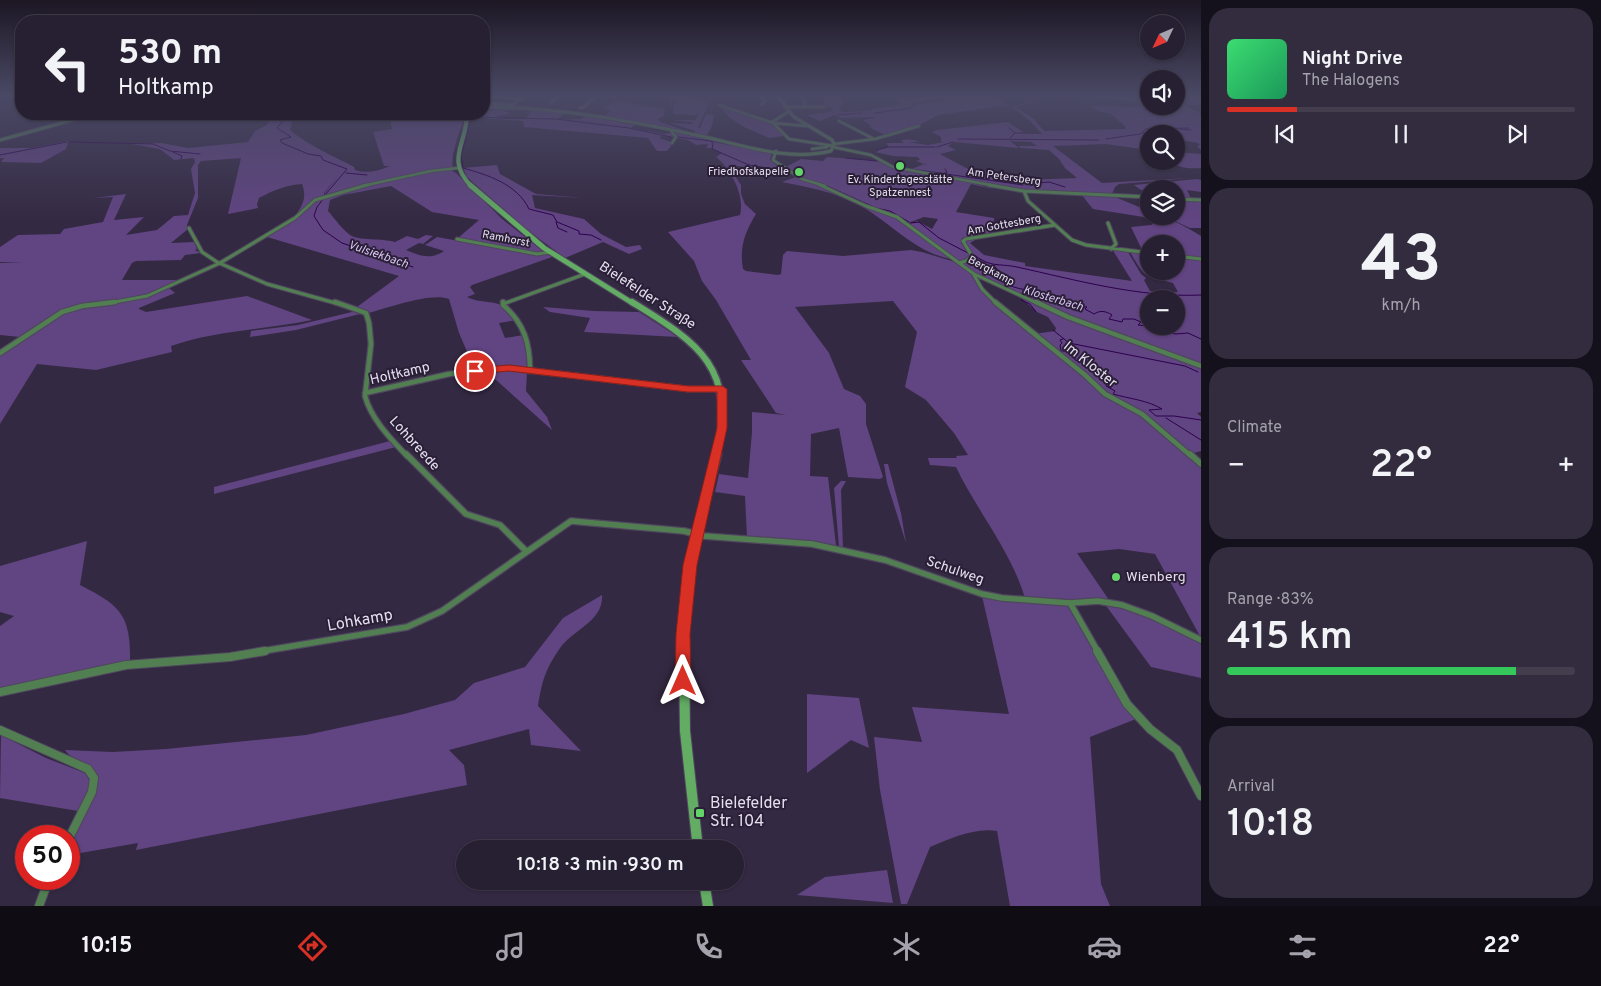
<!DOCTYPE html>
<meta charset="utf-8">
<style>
:root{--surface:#271f32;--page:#332c3e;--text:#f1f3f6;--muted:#a4a2ac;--line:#433d4d;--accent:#d93025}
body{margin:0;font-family:Overpass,sans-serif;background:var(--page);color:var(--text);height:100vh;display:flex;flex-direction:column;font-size:19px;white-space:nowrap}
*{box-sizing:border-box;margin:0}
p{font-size:16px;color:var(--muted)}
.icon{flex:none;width:28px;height:28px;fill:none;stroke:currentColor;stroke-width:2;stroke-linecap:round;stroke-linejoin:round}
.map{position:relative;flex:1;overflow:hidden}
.side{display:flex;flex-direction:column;gap:8px;padding:8px;background:#15111c;width:400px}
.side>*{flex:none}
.hud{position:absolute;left:15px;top:15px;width:475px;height:105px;border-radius:20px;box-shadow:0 1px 4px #0004,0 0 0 1px var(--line);background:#271f32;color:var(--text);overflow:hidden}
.needle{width:32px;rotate:226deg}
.tools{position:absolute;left:1140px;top:15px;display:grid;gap:10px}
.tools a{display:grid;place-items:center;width:45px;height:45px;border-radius:50%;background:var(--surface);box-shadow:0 1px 4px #0004,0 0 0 1px var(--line);font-size:25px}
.speed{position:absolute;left:15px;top:825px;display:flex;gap:10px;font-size:25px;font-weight:700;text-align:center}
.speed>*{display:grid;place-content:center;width:65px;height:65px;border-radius:50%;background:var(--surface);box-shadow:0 1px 4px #0004,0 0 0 1px var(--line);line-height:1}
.speed .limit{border:8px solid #d22;background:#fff;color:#111}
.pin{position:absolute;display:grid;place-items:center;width:42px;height:42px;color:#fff;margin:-21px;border:2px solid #fff;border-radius:50%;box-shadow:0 1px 5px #0007}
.me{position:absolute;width:55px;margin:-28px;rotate:0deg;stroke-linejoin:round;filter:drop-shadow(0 0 4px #0008)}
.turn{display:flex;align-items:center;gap:18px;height:105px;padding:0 20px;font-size:22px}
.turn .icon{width:65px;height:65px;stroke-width:2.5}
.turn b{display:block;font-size:35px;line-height:42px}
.big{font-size:38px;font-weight:600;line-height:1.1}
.side .tile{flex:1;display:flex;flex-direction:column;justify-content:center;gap:8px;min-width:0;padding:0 18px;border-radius:20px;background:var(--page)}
.side .dial{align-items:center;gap:0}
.dial b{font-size:65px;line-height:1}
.song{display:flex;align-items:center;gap:15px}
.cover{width:60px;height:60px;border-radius:8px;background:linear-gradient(135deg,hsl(140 70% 55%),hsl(150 70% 35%))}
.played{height:5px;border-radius:2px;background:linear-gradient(90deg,var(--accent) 20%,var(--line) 20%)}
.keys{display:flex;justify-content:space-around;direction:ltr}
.heat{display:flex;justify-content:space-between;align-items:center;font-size:28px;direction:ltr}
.charge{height:8px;border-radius:4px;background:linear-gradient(90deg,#34c759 83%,var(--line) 0)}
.trip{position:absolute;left:456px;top:840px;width:288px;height:50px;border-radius:25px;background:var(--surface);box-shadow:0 1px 4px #0004,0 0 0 1px var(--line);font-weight:600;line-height:50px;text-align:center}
.dock{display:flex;height:80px;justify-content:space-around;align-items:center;background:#100c14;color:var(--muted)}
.dock .icon{width:35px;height:35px}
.dock .selected{color:var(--accent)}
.dock b{font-size:22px;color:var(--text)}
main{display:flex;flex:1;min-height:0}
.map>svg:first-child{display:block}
.green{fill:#614482;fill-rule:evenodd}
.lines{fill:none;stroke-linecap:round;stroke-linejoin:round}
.stream{stroke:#2d004e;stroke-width:1}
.minor-far4-casing{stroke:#50465e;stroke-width:4}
.minor-far3-casing{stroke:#50465e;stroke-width:5}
.minor-far2-casing{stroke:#50465e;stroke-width:7}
.minor-far1-casing{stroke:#50465e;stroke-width:8}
.minor-casing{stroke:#50465e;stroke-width:10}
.tertiary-casing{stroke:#50465e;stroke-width:4.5}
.secondary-far4-casing{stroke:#50465e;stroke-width:5}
.secondary-far3-casing{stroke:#50465e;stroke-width:7}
.secondary-far2-casing{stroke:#50465e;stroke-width:9}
.secondary-far1-casing{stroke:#50465e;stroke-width:11}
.secondary-casing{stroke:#50465e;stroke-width:12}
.minor-far4{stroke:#527f52;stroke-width:2.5}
.minor-far3{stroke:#527f52;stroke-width:3}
.minor-far2{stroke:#527f52;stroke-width:4.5}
.minor-far1{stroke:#527f52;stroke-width:5.5}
.minor{stroke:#527f52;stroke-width:8}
.tertiary{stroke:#527f52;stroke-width:3}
.secondary-far4{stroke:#62ac64;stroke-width:4}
.secondary-far3{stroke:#62ac64;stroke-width:5}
.secondary-far2{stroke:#62ac64;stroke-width:6}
.secondary-far1{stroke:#62ac64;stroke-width:8}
.secondary{stroke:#62ac64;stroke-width:10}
.route{fill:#d93025;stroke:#8d1f18}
.poi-dot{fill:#63d469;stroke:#2a1f37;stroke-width:2}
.labels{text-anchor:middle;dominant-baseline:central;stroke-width:4;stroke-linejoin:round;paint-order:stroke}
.far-poi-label{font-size:11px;fill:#e5deee;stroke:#2a1f37;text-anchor:end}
.far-street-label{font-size:11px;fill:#e5deee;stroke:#2a1f37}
.far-water-label{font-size:12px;font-style:italic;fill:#d7c5f1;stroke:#2a1f37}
.street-label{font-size:14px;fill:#e5deee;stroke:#2a1f37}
.poi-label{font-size:14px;fill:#e5deee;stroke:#2a1f37;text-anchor:start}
.near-street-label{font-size:16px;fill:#e5deee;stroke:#2a1f37}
.near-poi-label{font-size:16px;fill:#e5deee;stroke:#2a1f37;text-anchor:start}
</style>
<main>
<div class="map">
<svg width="1201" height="906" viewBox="0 0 1201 906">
<rect width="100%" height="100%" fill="#342942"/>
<path class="green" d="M670,94H682L706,102L708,105L698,128H700L706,114L714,115L712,126L707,135L694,134L695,131L670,123L692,124V122L673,120H695L698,116L700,103L697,115L673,114L675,102H690L670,101Z
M823,94H853L837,97L843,101L839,110L843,112L864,111L901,104L897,97L905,99L945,94H986L996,96L1008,105L938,115L914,128L885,135L869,127H872L863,120L874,118L872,117L841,118L834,115L820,121L807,115L831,112L833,107H826Z
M1096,94C1111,94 1123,101 1137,99L1129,97L1149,96V106H1176V94H1201V105H1183L1199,112L1201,115V150L1197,146L1200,145L1198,143L1176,139V134H1149V139L1142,140L1149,146V150L1106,144L1053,146L1102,183L1190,178L1119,184L1115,187L1112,194L1026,190L909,170L922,165L920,164L927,165L916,161L920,160L918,157L893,156L875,152L879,151L877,150L889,147L886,143H904L901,140C909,139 913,139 920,142H907L928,145L943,142L941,141V137L932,132L937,130L1008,122L1026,134H1042L1030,121L1012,107L1035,100L1036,101L1016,107L1034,119L1044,131L1125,129L1126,127L1110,113L1101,112L1091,106L1141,107L1139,103L1103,98ZM1010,141L1031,142L1037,146H1018L1021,148L1049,150L1059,159L1065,168L1077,178L1024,180L998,172L970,170L940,154L956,150L948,146L954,142L1019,148Z
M616,101L665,109L664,116L658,119L660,122L690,132L604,117L611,110L603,109Z
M720,106L772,123L786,138L783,136L769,138L744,127L729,117Z
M503,108L516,109L503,111L504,112H509V114L498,116L501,119H526L531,110L565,113L556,120L580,119L586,116L635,125L631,128L664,134L670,133L675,137L662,136L659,138L671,142V146L667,151H657L648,138L524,127L523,121L470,117V114H484V110L501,111Z
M272,114H294L290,130C309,146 332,155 354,167L355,170C366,174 379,171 390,166H384L373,132L392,129L389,114H436L462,117L464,119L457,139H455L457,140L453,154L452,171L456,173L501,218L545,253L541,254L458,238L479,220L432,212L391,186L343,195L330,200L328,211C335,219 342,229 350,235C358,241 382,238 395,242L407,236L418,239L426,235L433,236L423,244L419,243L406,250C420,256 431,260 444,251L425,245L437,237L537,255L548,254L552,257L472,285L470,287L475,294L467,297C485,306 504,296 517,320L499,323L505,338L524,335L529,350V365L526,366L525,369L475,370L459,333L449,299C431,292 388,308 368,313L357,307L399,276L267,237L297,219L312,203L325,197V193L338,176L324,193V196L309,203L295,216C303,205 307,197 302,184C286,185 274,190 259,198L257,204L258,208L228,214L241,158L201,161L198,165V198L187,225L188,229L171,243L194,242L197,249L195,250L201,253L185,255L181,260L136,261L132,263L122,280H182L147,295L61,312L20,337L0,335V263L23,262H0V247L18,235L60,234L64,229L103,222L113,197L94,198L126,194L114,220L144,217L126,235L157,230L174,216L188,215L195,193L191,169L195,162L194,158L174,160L160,149L132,144L162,143L188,148L248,142L255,131L267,125Z
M672,132L772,153L770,160L786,172L728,165L741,185V194L745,204L756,214C745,232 739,248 743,269L746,271L778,275L781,274L783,255L787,251L843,256L911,250L922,252L955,262L970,273L980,289L1003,312L1082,375L1105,395L1141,415L1201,465V638L1155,554L1119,549L1077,553L1109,600L1025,598C1011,551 977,511 956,467L930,465L928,458H957L956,456L968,455L954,433L926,400L905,387L917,332L893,301L795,307L829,353L844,389L860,396L866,404V424L883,477L880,479L848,477L839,428L811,434L810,476L828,477L836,545L833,546L747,537L745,496L715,492L719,474L748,478L752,432V412L786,415L776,413L741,360H751L716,300L702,281L694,261L668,232L740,215C745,195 731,169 716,157L722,153L712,148H706L708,144L696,145L688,140L677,138Z
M68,141L66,149L41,163L1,162L4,158H0V148H32Z
M1176,152L1201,154V168C1189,169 1179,168 1169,161H1176Z
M827,157L878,161L893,168L974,183L993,189L971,184L956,212L994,218L993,234L962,238L961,243L970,255L963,261H958L909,224L917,221L932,229L938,219L924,217L908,223L897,216L867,205L838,191L800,177L784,168L801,159L823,161Z
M497,165L500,174L536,194L584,198L532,195L535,208L584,219L601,234L626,247L640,245L642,249L629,254L603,242L565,258L526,229L467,177L463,168Z
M796,177L826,187L895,217L952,259C918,254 895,227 866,209C841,193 812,188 782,182Z
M1197,179L1201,180V192L1187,190L1191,199L1176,198V189L1141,190L1134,185Z
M1081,194L1115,197L1149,211V216C1168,216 1185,226 1201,236V258L1176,255V244H1149V253L1143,252L1131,227L1151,225L1154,223L1150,218L1093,209Z
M1176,199L1201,201V228H1190L1164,216H1176Z
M973,238L975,240L970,243L984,255L1025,263V266L1132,281L1112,249L1128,252L1141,274L1146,278L1144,280L1150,291L1173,295V292H1178L1173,283C1144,276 1145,278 1130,252L1149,254V271H1176V257L1201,259V365L1069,316L973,273L963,264L974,257L965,244L966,240ZM1149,299H1176V326H1149Z
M169,288L175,293L139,308V309L146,312L247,296L312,320C265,330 216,330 171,346L172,352L96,370L37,364L0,424V355L3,353L45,323L71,309L136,300Z
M1018,295L1201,367V412L1197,413L1201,417V451L1190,454L1143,414L1112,397L1034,334L1055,331L1056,328L1048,317L1037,312Z
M543,307L594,311L639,312L678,337L584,332L590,318L550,312Z
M356,311L364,313L296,330L250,337L251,331L298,325Z
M508,369L527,372L526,391L547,417L552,430L486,371Z
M390,441L396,447L214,494V487Z
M884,464H888L901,513L906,543L887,483Z
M841,481H846L841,490L843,548L839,547L834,488Z
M87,541L80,585C119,605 131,614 130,660L0,689V626L14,616L0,612V566Z
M602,595C604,621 573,630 560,648C545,670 542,681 538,706L581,751L531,745L529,729L449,750L464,765L467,785L136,850L138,843L69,855V842L96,791L98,776C88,761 74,763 65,750L113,752L166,749L306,735L404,714L455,700L474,683L525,667L563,618Z
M982,596L1002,600L1069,606L1136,719L1090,737L1101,884L1110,906H1010L997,831C975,827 949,839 930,847L907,904H901L880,790L874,737L922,742L912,707L1009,714Z
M1104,603L1136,611L1201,641V678L1151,667Z
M807,694L859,698L869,748L851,740L807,773Z
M1,735L46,758L85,773L90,781L89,793L78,811L0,798Z
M887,870L893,903L797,895L825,877Z"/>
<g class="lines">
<path class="stream" d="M0,98L5,94
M875,113L911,108L914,104L957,97H997
M280,114L279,118L282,122L277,128L291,137L280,140L282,143L308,154L321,156L323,160L347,169L325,195
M437,114L465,117
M838,115L862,113
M469,117L556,119L629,128L671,137
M1009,128L1015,133L1010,138
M1180,129L1191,130
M1163,130L1182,134
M1015,133H1024
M1143,133L1157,134
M678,137L711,141L713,144L712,149L749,165L785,171
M958,139L1099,140
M1106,139L1140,134L1146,129L1189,128
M711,141L732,145
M70,142L153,144L170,151L200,154
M937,147L953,142
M877,150L888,147H935
M173,152L182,156L181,159
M0,155L67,142
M846,158L877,161
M463,167L461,156L471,118
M463,168C488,175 517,184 529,209L553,215L557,222L579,231V234L591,235L601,240
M911,169L1023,185
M945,169L947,172L945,174
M346,173L367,175
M1026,184L1049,182L1065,187
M825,185L876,208L890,211L909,222
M324,198L317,207L314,216L323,230L342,243L413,267
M556,222L558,228L567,232
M911,223L919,222L939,238L970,254
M974,255C992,268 997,263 1017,267C1076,280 1140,298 1201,295
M993,265L1007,279V284C1016,289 1025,289 1034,292C1053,298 1067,307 1087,307L1085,309L1094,314C1100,310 1106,311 1112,315L1109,319L1122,322L1123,319H1134L1141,322L1138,325L1146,326L1154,331H1168L1175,334L1188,333L1201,339
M1021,300L1030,304L1036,312
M1053,330L1069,343L1185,366L1198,372
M1063,339L1060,340L1062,343L1060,345L1061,351H1069L1075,355V360L1090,364L1104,371L1102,375L1109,380L1106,386L1115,391L1113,394C1130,399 1147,400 1162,409L1149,410L1156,416H1174L1201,420
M1166,418L1201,440"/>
<g class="minor-far4-casing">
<path id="minor-far4" d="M593,94L616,97
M801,94L806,107
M1068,94L1130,99
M484,96L522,99
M551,102L563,94
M484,103L512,105
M762,104L765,101L760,95H777
M511,105L529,94
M719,105L773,123L806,126
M784,107H825
M580,108L584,107L597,95
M839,121L874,139
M772,122L789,139L834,146
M772,122L788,112
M671,131L676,137L672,143
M834,144L875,139L919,126
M833,147L871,155L893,167L996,186
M812,149L827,147
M776,151L773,160L802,179L825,186
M362,186L431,171L458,168"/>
</g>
<g class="minor-far3-casing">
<path id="minor-far3" d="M820,185L866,206L897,217L974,274L1039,304
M989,185L1024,191L1149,197
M1024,191L1028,201L1072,240L1086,245L1149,253
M1176,199L1201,200
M1108,223L1116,244L1111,249
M189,228L202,252L217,262L267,284L339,304
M457,239L537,254L551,252
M1176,256L1201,259
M959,263L966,261L972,256L963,241L966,239L1055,225
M974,275L982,289L997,304
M104,304L147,296L220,263L295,218L315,200L367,185
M503,304L585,274"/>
</g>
<g class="minor-far2-casing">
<path id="minor-far2" d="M335,302L366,313L369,323L371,344L365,396C371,419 391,439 407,456
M503,302V305C524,323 530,343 530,371
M995,302L1085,375L1105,394L1142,414L1191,456
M1036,302L1068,317L1201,366
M0,353L62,312L82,306L115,302
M365,393L449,374L509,368L688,389H722"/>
</g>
<g class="minor-far1-casing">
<path id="minor-far1" d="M406,454L466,514L500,525L526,551
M1190,454L1201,464
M1070,603L1098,652
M257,652L407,627L442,611L571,521L684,531L704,536L812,544L885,560L982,594L1002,598L1070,603L1098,601L1122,605L1152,616L1201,640"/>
</g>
<g class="minor-casing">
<path id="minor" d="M1097,651L1127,704L1150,729L1177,750L1201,796
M0,692L126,665L230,657L265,651
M0,730L88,769L94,778L92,792L69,838
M39,906L49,879"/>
</g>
<g class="tertiary-casing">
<path id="tertiary" d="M484,107C556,107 626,120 696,135C740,144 786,162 831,151L834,144L832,140L794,117L776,94
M0,140L94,114"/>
</g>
<g class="secondary-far4-casing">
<path id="secondary-far4" d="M467,114C467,144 445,159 471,186"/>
</g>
<g class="secondary-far3-casing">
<path id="secondary-far3" d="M470,185L544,248L634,304"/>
</g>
<g class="secondary-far2-casing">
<path id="secondary-far2" d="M632,302C700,344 737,368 716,456"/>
</g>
<g class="secondary-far1-casing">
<path id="secondary-far1" d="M683,652L689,575L696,536L717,454"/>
</g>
<g class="secondary-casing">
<path id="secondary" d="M684,651L685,731L698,849
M704,881L708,906"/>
</g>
<use href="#minor-far4" class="minor-far4"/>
<use href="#minor-far3" class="minor-far3"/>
<use href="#minor-far2" class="minor-far2"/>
<use href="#minor-far1" class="minor-far1"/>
<use href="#minor" class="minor"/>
<use href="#tertiary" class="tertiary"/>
<use href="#secondary-far4" class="secondary-far4"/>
<use href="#secondary-far3" class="secondary-far3"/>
<use href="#secondary-far2" class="secondary-far2"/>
<use href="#secondary-far1" class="secondary-far1"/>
<use href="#secondary" class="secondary"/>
</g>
<linearGradient id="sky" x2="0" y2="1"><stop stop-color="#1d1724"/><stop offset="0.43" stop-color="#4a4965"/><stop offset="1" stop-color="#4a4965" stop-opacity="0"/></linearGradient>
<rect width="1201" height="221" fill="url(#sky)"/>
<path class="route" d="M509,365L688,386H722L727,389V428L697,565L690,634L691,681L688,685L683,687L678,685L675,681L676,634L683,565L717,428V392H688L509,371L475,374L470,371L475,368Z"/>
<g class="poi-dot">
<circle cx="900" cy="166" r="5"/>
<circle cx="799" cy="172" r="5"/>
<circle cx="1116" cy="577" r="5"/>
<rect x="695" y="808" width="10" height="10" rx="2.5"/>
</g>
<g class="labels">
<g class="far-poi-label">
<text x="789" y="172">Friedhofskapelle</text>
<text x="900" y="180" text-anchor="middle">Ev. Kindertagesstätte<tspan x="900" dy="13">Spatzennest</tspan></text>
</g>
<g class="far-street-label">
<text transform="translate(1004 177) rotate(8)">Am Petersberg</text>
<text transform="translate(1004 225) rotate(-10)">Am Gottesberg</text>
<text transform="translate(506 239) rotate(11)">Ramhorst</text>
<text transform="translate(991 271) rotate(28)">Bergkamp</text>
</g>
<g class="far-water-label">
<text transform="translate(378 255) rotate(19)">Vulsiekbach</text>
<text transform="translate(1053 299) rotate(17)">Klosterbach</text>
</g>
<g class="street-label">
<text transform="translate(647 296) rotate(33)">Bielefelder Straße</text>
<text transform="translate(1090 365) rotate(39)">Im Kloster</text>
<text transform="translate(400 374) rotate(-13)">Holtkamp</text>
<text transform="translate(414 444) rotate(48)">Lohbreede</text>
<text transform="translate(955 571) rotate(19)">Schulweg</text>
</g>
<g class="poi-label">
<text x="1126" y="577">Wienberg</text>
</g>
<g class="near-street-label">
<text transform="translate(360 621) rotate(-10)">Lohkamp</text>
</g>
<g class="near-poi-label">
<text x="710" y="804">Bielefelder<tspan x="710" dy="18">Str. 104</tspan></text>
</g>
</g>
</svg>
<div class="tools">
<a><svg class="needle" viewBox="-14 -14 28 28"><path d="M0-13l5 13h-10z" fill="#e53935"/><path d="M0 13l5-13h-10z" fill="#a4a2ac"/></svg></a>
<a><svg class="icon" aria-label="sound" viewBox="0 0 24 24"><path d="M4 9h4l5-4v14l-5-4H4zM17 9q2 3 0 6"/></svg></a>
<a><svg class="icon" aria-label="search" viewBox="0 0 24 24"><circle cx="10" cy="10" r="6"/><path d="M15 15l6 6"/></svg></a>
<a><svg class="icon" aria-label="layers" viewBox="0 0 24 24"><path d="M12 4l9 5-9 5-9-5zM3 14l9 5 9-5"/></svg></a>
<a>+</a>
<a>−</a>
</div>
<div class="speed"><div class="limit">50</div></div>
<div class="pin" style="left:475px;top:371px;background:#d93025"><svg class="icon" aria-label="arrive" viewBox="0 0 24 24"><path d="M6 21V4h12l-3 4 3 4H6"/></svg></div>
<svg class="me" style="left:683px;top:681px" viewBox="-20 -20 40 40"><path d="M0-17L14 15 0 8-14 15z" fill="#d93025" stroke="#fff" stroke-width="4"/></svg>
<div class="trip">10:18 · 3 min · 930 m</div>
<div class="hud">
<div class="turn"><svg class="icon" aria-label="left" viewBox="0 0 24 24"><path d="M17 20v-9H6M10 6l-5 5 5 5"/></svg><div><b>530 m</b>Holtkamp</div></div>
</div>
</div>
<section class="side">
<div class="tile">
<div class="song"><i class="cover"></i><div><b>Night Drive</b><p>The Halogens</p></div></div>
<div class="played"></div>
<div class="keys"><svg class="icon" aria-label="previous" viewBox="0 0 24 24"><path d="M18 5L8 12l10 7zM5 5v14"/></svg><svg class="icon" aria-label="pause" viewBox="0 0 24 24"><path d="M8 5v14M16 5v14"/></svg><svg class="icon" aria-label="next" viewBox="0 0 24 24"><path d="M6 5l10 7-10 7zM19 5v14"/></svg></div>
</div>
<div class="tile dial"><b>43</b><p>km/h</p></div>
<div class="tile"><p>Climate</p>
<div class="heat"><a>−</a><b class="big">22°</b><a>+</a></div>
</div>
<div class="tile"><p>Range · 83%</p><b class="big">415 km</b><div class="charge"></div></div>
<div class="tile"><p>Arrival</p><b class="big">10:18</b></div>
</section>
</main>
<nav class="dock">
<b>10:15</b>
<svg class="icon selected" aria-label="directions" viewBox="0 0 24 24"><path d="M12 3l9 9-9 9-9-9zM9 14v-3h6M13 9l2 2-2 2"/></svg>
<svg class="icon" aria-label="music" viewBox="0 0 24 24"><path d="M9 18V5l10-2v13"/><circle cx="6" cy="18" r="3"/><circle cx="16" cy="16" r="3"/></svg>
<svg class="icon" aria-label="phone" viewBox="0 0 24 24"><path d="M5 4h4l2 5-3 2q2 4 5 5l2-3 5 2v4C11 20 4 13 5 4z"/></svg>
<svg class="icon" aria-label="climate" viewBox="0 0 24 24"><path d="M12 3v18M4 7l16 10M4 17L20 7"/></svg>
<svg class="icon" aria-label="car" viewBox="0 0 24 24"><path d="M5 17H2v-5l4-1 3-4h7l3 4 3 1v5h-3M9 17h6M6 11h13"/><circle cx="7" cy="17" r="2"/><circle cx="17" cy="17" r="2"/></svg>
<svg class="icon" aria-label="filters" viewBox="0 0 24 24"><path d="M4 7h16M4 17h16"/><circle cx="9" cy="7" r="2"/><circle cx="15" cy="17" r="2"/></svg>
<b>22°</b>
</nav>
